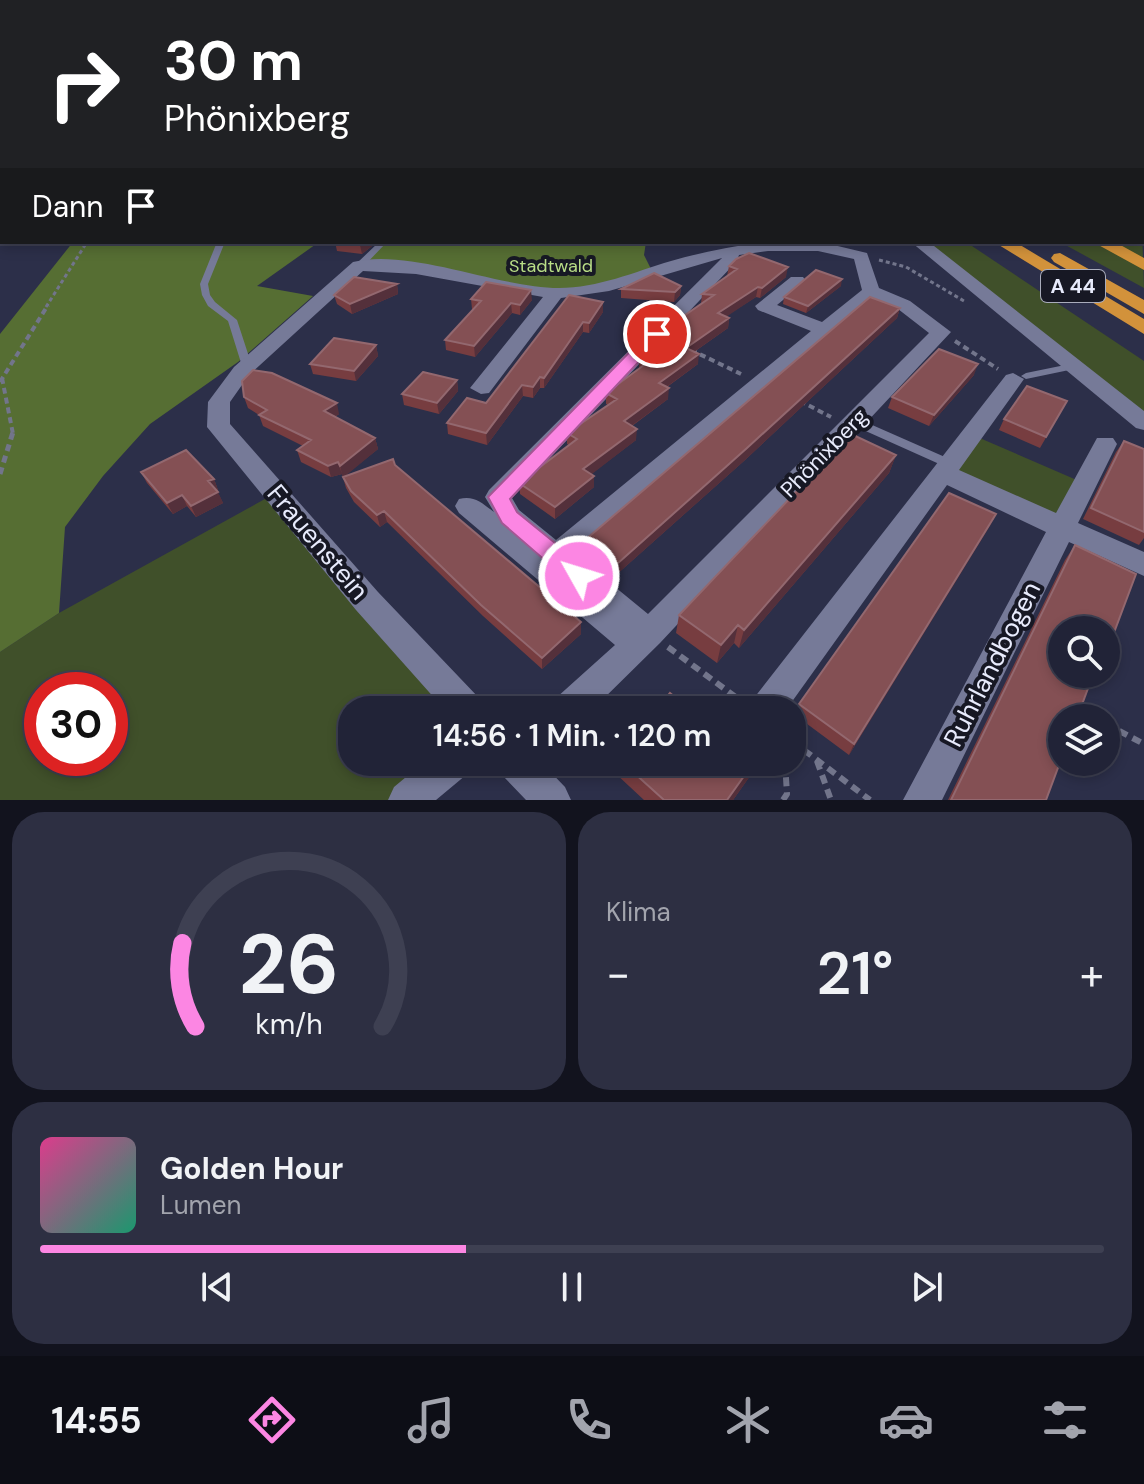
<!DOCTYPE html>
<html lang="de">
<meta charset="utf-8">
<style>
:root{--surface:#212337;--page:#2d2f42;--text:#f1f3f6;--muted:#a2a4ad;--line:#3e4052;--accent:#fc86e3}
body{margin:0;font-family:"DM Sans",sans-serif;background:var(--page);color:var(--text);height:100vh;display:flex;flex-direction:column;font-size:30px;white-space:nowrap}
*{box-sizing:border-box;margin:0}
p{font-size:26px;color:var(--muted)}
.icon{flex:none;width:44px;height:44px;fill:none;stroke:currentColor;stroke-width:2;stroke-linecap:round;stroke-linejoin:round}
.map{position:relative;height:800px;overflow:hidden}
.panel{display:flex;flex-direction:column;gap:12px;padding:12px;background:#12131e;flex:1}
.panel>*{flex:none}
.guide{position:absolute;left:0px;top:0px;width:1144px;height:244px;box-shadow:0 4px 12px #0003,0 0 0 2px var(--line);background:#202124;color:#fff;overflow:hidden}
.controls{position:absolute;left:1048px;top:616px;display:grid;gap:16px}
.controls a{display:grid;place-items:center;width:72px;height:72px;border-radius:50%;background:var(--surface);box-shadow:0 4px 12px #0003,0 0 0 2px var(--line);font-size:40px}
.speed{position:absolute;left:24px;top:672px;display:flex;gap:16px;font-size:40px;font-weight:700;text-align:center}
.speed>*{display:grid;place-content:center;width:104px;height:104px;border-radius:50%;background:var(--surface);box-shadow:0 4px 12px #0003,0 0 0 2px var(--line);line-height:1}
.speed .limit{border:12px solid #d22;background:#fff;color:#111}
.pin{position:absolute;display:grid;place-items:center;width:68px;height:68px;color:#fff;margin:-34px;border:4px solid #fff;border-radius:50%;box-shadow:0 2px 8px #0007}
.me{position:absolute;width:88px;margin:-44px;rotate:309deg;stroke-linejoin:round;filter:drop-shadow(0 0 6px #0008)}
.turn{display:flex;align-items:center;gap:28px;height:168px;padding:0 32px;font-size:36px}
.turn .icon{width:104px;height:104px;stroke-width:2.5}
.turn b{display:block;font-size:56px;line-height:68px}
.then{display:flex;align-items:center;height:76px;padding:0 32px;background:#0003;gap:16px;font-size:30px}
.big{font-size:60px;font-weight:600;line-height:1.1}
.panel .tile{flex:1;display:flex;flex-direction:column;justify-content:center;gap:12px;min-width:0;padding:0 28px;border-radius:32px;background:var(--page)}
.panel .dial{align-items:center;gap:0}
.dial svg{height:208px;overflow:visible;fill:none;stroke:var(--line);stroke-width:7;stroke-linecap:round;text-anchor:middle}
.dial text{fill:var(--text);stroke:none}
.song{display:flex;align-items:center;gap:24px}
.cover{width:96px;height:96px;border-radius:12px;background:linear-gradient(135deg,hsl(330 70% 55%),hsl(160 70% 35%))}
.played{height:8px;border-radius:4px;background:linear-gradient(90deg,var(--accent) 40%,var(--line) 40%)}
.keys{display:flex;justify-content:space-around;direction:ltr}
.heat{display:flex;justify-content:space-between;align-items:center;font-size:44px;direction:ltr}
.panel .tiles{flex:1;display:grid;gap:12px;grid-template-columns:1fr 1fr}
.tile:last-child{grid-column:span 2}
.trip{position:absolute;left:338px;top:696px;width:468px;height:80px;border-radius:32px;background:var(--surface);box-shadow:0 4px 12px #0003,0 0 0 2px var(--line);font-weight:600;line-height:80px;text-align:center}
.tabs{display:flex;height:128px;justify-content:space-around;align-items:center;background:#0d0e16;color:var(--muted)}
.tabs .icon{width:56px;height:56px}
.tabs .on{color:var(--accent)}
.tabs b{font-size:36px;color:var(--text)}
.map>svg:first-child{display:block}
.green{fill:#40502a;fill-rule:evenodd}
.forest{fill:#566e33}
.lines{fill:none;stroke-linecap:round;stroke-linejoin:round}
.path-far3{stroke:#72758b;stroke-width:3;stroke-dasharray:4 3;stroke-linecap:butt}
.path-far2{stroke:#72758b;stroke-width:4;stroke-dasharray:6 4;stroke-linecap:butt}
.path-far1{stroke:#72758b;stroke-width:5;stroke-dasharray:7 5;stroke-linecap:butt}
.path{stroke:#72758b;stroke-width:6;stroke-dasharray:9 6;stroke-linecap:butt}
.lane{fill:#767a98;fill-rule:evenodd}
.street{fill:#767a98;fill-rule:evenodd}
.secondary{fill:#92817c;fill-rule:evenodd}
.highway{fill:#d2923b;fill-rule:evenodd}
.wall{fill:#773d40}
.shaded-wall{fill:#54303b}
.building{fill:#845054;stroke:#93686f;stroke-width:2}
.route{fill:#fc86e3;stroke:#a45794;stroke-width:2}
.labels{text-anchor:middle;dominant-baseline:central;stroke-width:8;stroke-linejoin:round;paint-order:stroke}
.far-park-label{font-size:18px;fill:#b9de87;stroke:#171824}
.shield{fill:#171824;stroke:#a9acbb;stroke-width:2}
.shield-label{font-size:20px;font-weight:bold;fill:#e8ebfc}
.street-label{font-size:22px;fill:#e8ebfc;stroke:#171824}
.near-street-label{font-size:26px;fill:#e8ebfc;stroke:#171824}
</style>
<div class="map">
<svg width="1144" height="800" viewBox="0 0 1144 800">
<rect width="100%" height="100%" fill="#2c2f49"/>
<path class="green" d="M1142,227L1144,288L1060,242H1142Z
M924,242H966L1144,361V412Z
M975,436L1079,481L1057,523L948,472Z
M274,494L464,710H352V762H448L401,800H0V652L59,613ZM42,690H110V758H42Z"/>
<path class="forest" d="M73,242H319L257,286L313,296L238,362L150,424L103,476L65,527L59,613L0,652V334Z
M384,242H646L644,255L652,271L633,280L554,292L361,265Z"/>
<g class="lines">
<path class="path-far3" d="M879,260L906,267L964,301
M46,307L87,242"/>
<path class="path-far2" d="M955,341L998,369
M691,350L741,374
M2,378L13,434
M0,382L48,305
M800,401L831,417"/>
<path class="path-far1" d="M0,474L13,432"/>
<path class="path" d="M668,647L741,701
M1076,708L1095,718
M1106,724L1144,744
M792,741L870,800
M817,761L831,800
M783,800L787,794L785,762"/>
<path class="lane" d="M217,242H225L208,284L210,295L215,302L237,320L252,366L251,368L247,369L242,366L228,321L208,306L202,295L200,284Z
M379,242H387L362,268H356V264Z
M1070,364L1074,365L1075,367L1074,369L1026,379L1021,376L1026,373Z
M854,417L954,461L956,464L954,467H946L850,424L848,421Z"/>
<path class="street" d="M0,187H2V195H0Z
M767,242H821L867,253L879,288L910,301L951,332L660,643L592,710H551L556,698L615,645L459,513L455,506L459,499C474,495 482,503 494,512L485,497L489,490L722,258L609,291L561,298L489,393L481,394L470,388L543,297L416,274L363,271L249,375L230,402V424L378,592L479,698L484,710H445L356,610L207,427L208,402L234,367L353,262C411,248 498,288 559,288C598,288 634,272 671,261C702,252 734,246 767,242ZM768,251H818L854,259L862,290L822,322L777,305L806,281L803,277H791L755,306L758,310L811,331L556,540L519,510L512,498L737,261L739,255ZM873,298L898,309L929,333L648,614L576,555Z
M911,242H929L1144,411V430L1136,428Z
M1013,373L1024,379L959,470L1056,513L1097,438H1113L1117,444L1078,523L1144,552V576L1069,542L942,800H903L1046,532L947,485L786,710H749L754,698L1006,375Z
M424,762H471L466,775L436,800H388L394,787Z
M497,762H541L565,787L571,800H526L502,775Z"/>
<path class="secondary" d="M1144,133V141L1142,142V134Z"/>
<path class="highway" d="M994,242H1015L1144,319V334Z
M1093,242H1115L1144,258V270Z
M1060,253L1144,300V314L1054,262L1051,258L1054,254Z"/>
</g>
<path class="wall" d="M335,242H377L362,254L337,251Z
M729,266L786,277L760,298L756,297L726,316L729,318L728,328L694,352L698,364L667,387L668,399L632,426L636,440L591,474L594,487L555,519L520,494L519,483L569,445L567,444V433L608,405L606,404V393L639,369L640,358L676,333L674,332L675,322L701,304L702,294L727,276Z
M397,284L398,294L352,314L337,304L334,295Z
M681,286L680,295L674,302L621,298V289Z
M841,286L806,313L783,304L784,297Z
M569,295L603,312L589,333L583,332L544,388H540L533,398L523,396L487,445L448,434L447,423L486,403Z
M471,299L532,300L520,315L512,313L475,357L446,350L445,340L473,309H472Z
M900,308L897,318L745,460L616,575L584,552L585,540Z
M376,345L378,356L356,381L313,374L310,364Z
M974,375L929,426L888,408L892,397Z
M457,380L458,391L439,414L404,405L402,394Z
M244,397L339,414L335,417L375,438L378,449L344,476L395,465L581,634L542,669L483,616L387,522L380,527L354,502L346,488L342,474L331,477L301,462L297,450L303,446L263,426L259,415L248,408Z
M1067,401L1040,448L999,430L1004,419Z
M1124,441L1144,449V538L1139,545L1083,519L1116,452Z
M896,455L889,473L739,648L734,643L717,663L676,633L679,615Z
M141,472L214,479L218,490L217,491L223,503L196,517L187,506L173,514L147,483Z
M996,514L849,755L795,715L799,704Z
M1075,545L1099,674L1088,689L1046,800H948L1065,560Z
M615,762H755L750,776L733,800H644L615,773Z"/>
<path class="shaded-wall" d="M364,242H377L362,254L360,245Z
M788,267L786,277L760,298L762,288Z
M842,279L841,286L806,313L808,306Z
M397,284L398,294L352,314L350,304Z
M681,286L680,295L674,302L675,292Z
M758,287L756,297L717,323L718,313Z
M531,290L532,300L520,315V305Z
M603,302V312L589,333V323Z
M511,303L512,313L475,357L474,346Z
M900,308L897,318L745,460L616,575L617,564Z
M729,318L728,328L685,358L686,348Z
M583,322V332L544,388V378Z
M376,345L378,356L356,381L354,371Z
M699,354L698,364L658,393L659,383Z
M978,364L974,375L929,426L934,415Z
M540,377V388L533,398V387Z
M457,380L458,391L439,414L437,403Z
M522,385L523,396L487,445L486,433Z
M669,388L668,399L623,432L624,421Z
M337,403L339,414L327,422L324,411Z
M637,429L636,440L583,481V469Z
M375,438L378,449L343,478L340,466Z
M896,455L889,473L739,648L744,630Z
M338,462L342,474L331,477L328,466Z
M594,476V487L555,519V507Z
M214,479L218,490L213,493L208,481Z
M218,492L223,503L196,517L191,506Z
M182,495L187,506L173,514L167,503Z
M384,511L387,522L380,527L377,515Z
M996,514L990,526L849,755L854,744Z
M581,622V634L542,669V658Z
M738,625L734,643L717,663L721,645Z
M755,762L750,776L733,800H727Z"/>
<path class="building" d="M1142,176L1144,182V211L1143,212L1144,228L1142,227Z
M2,193V227H0V194Z
M339,242H364L360,245Z
M749,253L788,267L762,288L758,287L718,313L729,318L686,348L699,354L659,383L669,388L624,421L637,429L583,469L594,476L555,507L519,483L577,439L567,433L617,399L606,393L648,362L640,358L645,353L685,326L675,322L714,295L702,294L737,269L729,266L736,259Z
M816,270L842,279L808,306L784,297Z
M654,273L681,286L675,292L621,289Z
M354,277L397,284L350,304L334,295Z
M486,282L531,290L520,305L511,303L474,346L445,340L481,301L471,299Z
M569,295L603,302L589,323L583,322L544,378L540,377L533,387L522,385L486,433L447,423L467,398L486,403Z
M870,297L900,308L747,448L617,564L585,540Z
M334,338L376,345L354,371L310,364Z
M939,349L978,364L934,415L892,397Z
M253,370L272,373L337,403L324,411L375,438L340,466L338,462L328,466L297,450L311,440L259,415L267,410L244,397L242,381Z
M423,372L457,380L437,403L402,394Z
M1027,386L1067,401L1046,437L1004,419Z
M851,434L896,455L744,630L738,625L721,645L679,615Z
M1124,441L1144,449V532L1091,508Z
M186,450L214,479L208,481L218,492L191,506L182,495L167,503L141,472Z
M393,459L395,465L581,622L542,658L481,605L384,511L377,515L351,491L343,477Z
M949,493L996,514L854,744L799,704Z
M1075,545L1136,574L1106,654V630H1062V674H1099L1097,677L1093,675L1077,718H1062V757L1046,800H951Z
M670,693L691,710H656Z
M622,762H754L727,800H664Z"/>
<linearGradient id="sky" x2="0" y2="1"><stop stop-color="#181a28"/><stop offset="0.54" stop-color="#454d6a"/><stop offset="1" stop-color="#454d6a" stop-opacity="0"/></linearGradient>
<rect width="1144" height="241" fill="url(#sky)"/>
<path class="route" d="M657,329L665,334L662,337L510,499L517,512L587,569L591,576L587,582L579,585L570,582L502,523L488,497L651,330Z"/>
<g class="labels">
<g class="far-park-label">
<text x="551" y="266">Stadtwald</text>
</g>
<rect class="shield" x="1041" y="270" width="64" height="32" rx="6"/>
<g class="shield-label">
<text x="1073" y="286">A 44</text>
</g>
<g class="street-label">
<text transform="translate(824 453) rotate(-46)">Phönixberg</text>
</g>
<g class="near-street-label">
<text transform="translate(318 542) rotate(50)">Frauenstein</text>
<text transform="translate(992 664) rotate(-63)">Ruhrlandbogen</text>
</g>
</g>
</svg>
<div class="controls">
<a><svg class="icon" aria-label="search" viewBox="0 0 24 24"><circle cx="10" cy="10" r="6"/><path d="M15 15l6 6"/></svg></a>
<a><svg class="icon" aria-label="layers" viewBox="0 0 24 24"><path d="M12 4l9 5-9 5-9-5zM3 14l9 5 9-5"/></svg></a>
</div>
<div class="speed"><div class="limit">30</div></div>
<div class="pin" style="left:657px;top:334px;background:#d93025"><svg class="icon" aria-label="arrive" viewBox="0 0 24 24"><path d="M6 21V4h12l-3 4 3 4H6"/></svg></div>
<svg class="me" style="left:579px;top:576px" viewBox="-20 -20 40 40"><circle r="17" fill="#fc86e3" stroke="#fff" stroke-width="3"/><path d="M0-11L8 9 0 5-8 9z" fill="#fff"/></svg>
<div class="trip">14:56 · 1 Min. · 120 m</div>
<div class="guide">
<div class="turn"><svg class="icon" aria-label="right" viewBox="0 0 24 24"><path d="M7 20v-9h11M14 6l5 5-5 5"/></svg><div><b>30 m</b>Phönixberg</div></div>
<div class="then">Dann<svg class="icon" aria-label="arrive" viewBox="0 0 24 24"><path d="M6 21V4h12l-3 4 3 4H6"/></svg></div>
</div>
</div>
<section class="panel">
<div class="tiles">
<div class="tile dial"><svg viewBox="0 0 100 80">
<path d="M14 69A42 42 0 1 1 86 69"/>
<path d="M14 69A42 42 0 0 1 9 37" stroke="#fc86e3"/>
<text x="50" y="56" font-size="32" font-weight="700">26</text>
<text x="50" y="72" font-size="11">km/h</text>
</svg></div>
<div class="tile"><p>Klima</p>
<div class="heat"><a>−</a><b class="big">21°</b><a>+</a></div>
</div>
<div class="tile">
<div class="song"><i class="cover"></i><div><b>Golden Hour</b><p>Lumen</p></div></div>
<div class="played"></div>
<div class="keys"><svg class="icon" aria-label="previous" viewBox="0 0 24 24"><path d="M18 5L8 12l10 7zM5 5v14"/></svg><svg class="icon" aria-label="pause" viewBox="0 0 24 24"><path d="M8 5v14M16 5v14"/></svg><svg class="icon" aria-label="next" viewBox="0 0 24 24"><path d="M6 5l10 7-10 7zM19 5v14"/></svg></div>
</div>
</div>
</section>
<nav class="tabs">
<b>14:55</b>
<svg class="icon on" aria-label="directions" viewBox="0 0 24 24"><path d="M12 3l9 9-9 9-9-9zM9 14v-3h6M13 9l2 2-2 2"/></svg>
<svg class="icon" aria-label="music" viewBox="0 0 24 24"><path d="M9 18V5l10-2v13"/><circle cx="6" cy="18" r="3"/><circle cx="16" cy="16" r="3"/></svg>
<svg class="icon" aria-label="phone" viewBox="0 0 24 24"><path d="M5 4h4l2 5-3 2q2 4 5 5l2-3 5 2v4C11 20 4 13 5 4z"/></svg>
<svg class="icon" aria-label="climate" viewBox="0 0 24 24"><path d="M12 3v18M4 7l16 10M4 17L20 7"/></svg>
<svg class="icon" aria-label="car" viewBox="0 0 24 24"><path d="M5 17H2v-5l4-1 3-4h7l3 4 3 1v5h-3M9 17h6M6 11h13"/><circle cx="7" cy="17" r="2"/><circle cx="17" cy="17" r="2"/></svg>
<svg class="icon" aria-label="filters" viewBox="0 0 24 24"><path d="M4 7h16M4 17h16"/><circle cx="9" cy="7" r="2"/><circle cx="15" cy="17" r="2"/></svg>
</nav>
